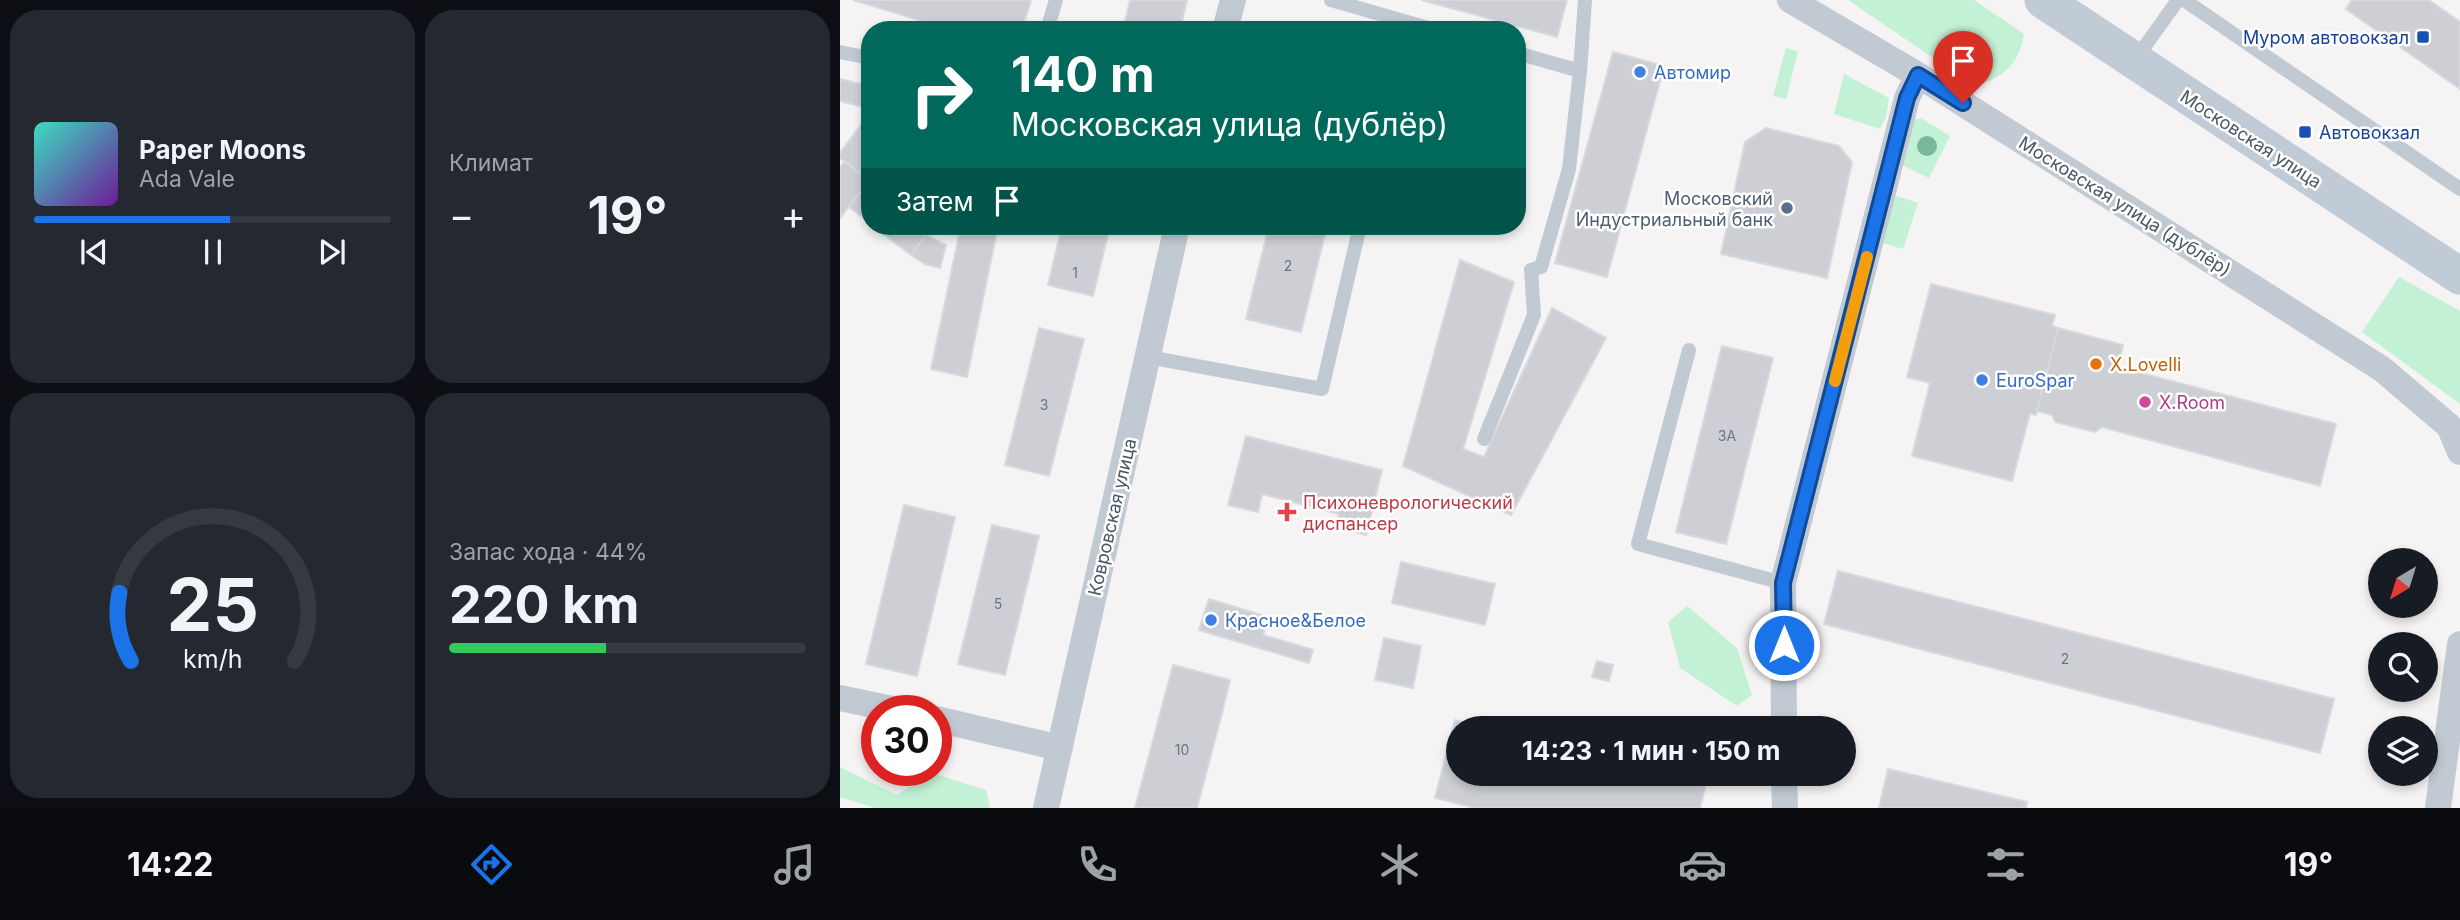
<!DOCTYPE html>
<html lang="ru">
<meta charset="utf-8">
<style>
:root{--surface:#171b24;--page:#242831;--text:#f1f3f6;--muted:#9ea1a6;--line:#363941;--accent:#1a73e8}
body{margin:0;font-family:Inter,sans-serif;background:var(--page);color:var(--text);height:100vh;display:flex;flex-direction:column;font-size:26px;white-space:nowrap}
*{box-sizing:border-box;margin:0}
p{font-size:23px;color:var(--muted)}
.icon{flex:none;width:38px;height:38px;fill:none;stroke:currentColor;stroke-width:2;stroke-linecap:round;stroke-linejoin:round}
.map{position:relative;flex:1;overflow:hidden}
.panel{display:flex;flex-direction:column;gap:10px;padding:10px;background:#0d0f14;width:840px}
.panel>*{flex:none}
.hud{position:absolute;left:21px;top:21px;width:665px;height:214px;border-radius:28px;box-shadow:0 4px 10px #0003;background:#00695c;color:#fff;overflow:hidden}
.needle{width:46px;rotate:218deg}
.controls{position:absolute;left:1528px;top:548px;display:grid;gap:14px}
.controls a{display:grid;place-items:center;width:70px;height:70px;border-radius:50%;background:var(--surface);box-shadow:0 4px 10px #0003;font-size:35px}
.speed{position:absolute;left:21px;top:695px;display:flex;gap:14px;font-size:35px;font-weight:700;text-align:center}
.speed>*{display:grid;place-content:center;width:91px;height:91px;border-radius:50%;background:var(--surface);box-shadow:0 4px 10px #0003;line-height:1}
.speed .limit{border:10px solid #d22;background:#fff;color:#111}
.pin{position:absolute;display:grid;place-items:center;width:60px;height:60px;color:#fff;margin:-72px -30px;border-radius:50% 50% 50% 0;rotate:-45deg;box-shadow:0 0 7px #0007}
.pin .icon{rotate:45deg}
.me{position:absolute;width:77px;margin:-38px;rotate:0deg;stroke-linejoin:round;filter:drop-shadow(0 0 5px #0008)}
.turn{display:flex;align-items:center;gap:24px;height:147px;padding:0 35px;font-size:32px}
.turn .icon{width:91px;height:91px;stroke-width:2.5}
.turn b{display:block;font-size:49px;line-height:60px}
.then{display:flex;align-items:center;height:66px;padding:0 35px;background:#0003;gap:14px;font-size:26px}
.big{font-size:52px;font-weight:700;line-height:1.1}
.panel .card{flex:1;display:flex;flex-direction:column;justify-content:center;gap:10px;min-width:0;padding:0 24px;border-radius:28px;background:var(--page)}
.panel .dial{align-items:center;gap:0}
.dial svg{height:182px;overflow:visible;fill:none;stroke:var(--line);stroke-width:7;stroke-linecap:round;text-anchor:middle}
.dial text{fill:var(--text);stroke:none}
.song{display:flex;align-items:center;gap:21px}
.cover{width:84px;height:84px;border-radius:10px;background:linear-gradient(135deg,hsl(170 70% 55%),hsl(280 70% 35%))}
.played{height:7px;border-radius:4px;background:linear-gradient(90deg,var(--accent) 55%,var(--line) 55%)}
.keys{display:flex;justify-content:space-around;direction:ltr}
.heat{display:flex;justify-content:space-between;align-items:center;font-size:38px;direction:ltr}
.charge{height:10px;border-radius:5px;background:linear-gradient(90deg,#34c759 44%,var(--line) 0)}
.panel .tiles{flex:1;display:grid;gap:10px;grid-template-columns:repeat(2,1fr)}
.trip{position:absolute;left:606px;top:716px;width:410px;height:70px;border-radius:35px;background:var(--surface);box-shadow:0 4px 10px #0003;font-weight:700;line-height:70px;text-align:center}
.menu{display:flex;height:112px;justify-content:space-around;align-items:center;background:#090b0e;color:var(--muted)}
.menu .icon{width:49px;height:49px}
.menu .current{color:var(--accent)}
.menu b{font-size:32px;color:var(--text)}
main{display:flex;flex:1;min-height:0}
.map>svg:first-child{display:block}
.green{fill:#c3f1d5}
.building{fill:#cdcfd5;stroke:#d7d9de;stroke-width:2}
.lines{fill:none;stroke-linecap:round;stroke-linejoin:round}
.service{stroke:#c1cad2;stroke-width:14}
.minor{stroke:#c1cad2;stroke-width:26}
.secondary{stroke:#c1cbd6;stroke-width:37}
.tree{fill:#7bb799}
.route-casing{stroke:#114b97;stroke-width:18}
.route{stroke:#1a73e8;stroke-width:12}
.slow{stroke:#f59e0b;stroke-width:12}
.transit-dot{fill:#1a4fb4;stroke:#fff;stroke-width:2.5}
.shop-dot{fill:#3f7fe0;stroke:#fff;stroke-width:2.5}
.service-dot{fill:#5c6f8a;stroke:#fff;stroke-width:2.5}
.food-dot{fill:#e8710a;stroke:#fff;stroke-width:2.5}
.hotel-dot{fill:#d1479c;stroke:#fff;stroke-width:2.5}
.health-dot{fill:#e0444e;stroke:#fff;stroke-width:2.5}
.labels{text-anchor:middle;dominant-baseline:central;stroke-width:5;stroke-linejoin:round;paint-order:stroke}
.number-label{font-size:14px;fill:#6b747e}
.transit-label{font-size:18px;fill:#164399;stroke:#fff;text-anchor:end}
.shop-label{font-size:18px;fill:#366cbe;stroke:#fff;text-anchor:start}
.street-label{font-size:18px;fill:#4a5661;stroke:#fff}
.service-label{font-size:18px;fill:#4e5e75;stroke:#fff;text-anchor:end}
.food-label{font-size:18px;fill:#c56008;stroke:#fff;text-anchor:start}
.hotel-label{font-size:18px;fill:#b23c85;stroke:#fff;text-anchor:start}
.health-label{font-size:18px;fill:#be3a42;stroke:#fff;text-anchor:start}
</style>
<main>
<section class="panel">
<div class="tiles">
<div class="card">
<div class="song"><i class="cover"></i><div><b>Paper Moons</b><p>Ada Vale</p></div></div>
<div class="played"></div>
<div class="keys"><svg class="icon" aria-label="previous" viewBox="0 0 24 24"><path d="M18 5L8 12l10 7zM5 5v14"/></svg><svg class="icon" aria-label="pause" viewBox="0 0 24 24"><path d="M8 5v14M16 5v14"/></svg><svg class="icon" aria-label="next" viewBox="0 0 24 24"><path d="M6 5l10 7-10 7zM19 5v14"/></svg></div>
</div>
<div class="card"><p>Климат</p>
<div class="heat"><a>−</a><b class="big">19°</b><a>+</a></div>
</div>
<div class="card dial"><svg viewBox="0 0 100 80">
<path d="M14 69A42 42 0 1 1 86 69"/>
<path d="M14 69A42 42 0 0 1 9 39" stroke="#1a73e8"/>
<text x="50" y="56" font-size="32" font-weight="700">25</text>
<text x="50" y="72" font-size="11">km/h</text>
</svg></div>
<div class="card"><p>Запас хода · 44%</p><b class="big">220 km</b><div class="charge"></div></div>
</div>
</section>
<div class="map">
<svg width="1620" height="808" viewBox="0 0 1620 808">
<rect width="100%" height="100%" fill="#f5f3f3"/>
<path class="green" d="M1008,0H1134L1184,34C1179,65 1163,78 1134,86Z
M946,48L958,51L946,99L933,96Z
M1004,74L1049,98L1046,117L1040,129L994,114Z
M1081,118L1110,136L1089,178L1062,165L1071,121Z
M1057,196L1078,203L1063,249L1043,243L1051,201Z
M1559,277L1620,311V404L1522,332Z
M847,606L897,648L912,695L897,706L840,668L828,622Z
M0,767L57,795L92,773L146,790L150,808H35L0,797Z"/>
<path class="building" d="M13,0H191L182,30H112Z
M290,0H347L340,30H283Z
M581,0H727L717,37Z
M1512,0H1589L1620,22V89L1506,9Z
M773,52L824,66L767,277L715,263Z
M0,79L30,86V109L0,101Z
M26,118L30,121V168L24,176L0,158V153Z
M926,128L999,146L1012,162L987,278L881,254L905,142Z
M5,161L29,180L0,218V167Z
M24,187L30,191V223L9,207Z
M33,226H74L86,235L71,255Z
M121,226H158L127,377L91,369Z
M222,226H270L253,296L208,285Z
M429,226H487L461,332L406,319Z
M86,235L106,245L100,268L85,264L71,255Z
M620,260L674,282L623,449L644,457L712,308L766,338L671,515L563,466Z
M1091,284L1215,315L1212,326L1218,328L1196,415L1190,413L1172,481L1072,456L1090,383L1067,377Z
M199,328L244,339L209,476L165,465Z
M1218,328L1283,345L1278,367L1496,424L1480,486L1262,427L1255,432L1215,422L1212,415L1197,411Z
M882,346L933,358L886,544L836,532Z
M406,436L542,470L526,535L496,527L499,514L422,494L418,512L388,505Z
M64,505L115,517L77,676L26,664Z
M152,525L199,536L165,675L118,664Z
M561,562L655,584L645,625L552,603Z
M998,571L1494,699L1480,753L984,624Z
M369,599L428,617L423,635L473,650L469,663L359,630Z
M544,638L581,646L573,688L535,680Z
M757,661L773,665L769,681L752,677Z
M333,665L390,680L382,713L357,808H295Z
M615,720L646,728H618V774H826L866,783L860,808H636L595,798Z
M1048,769L1187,802L1186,808H1039Z"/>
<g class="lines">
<path class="service" d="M491,0L595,30
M1344,0L1620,189
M207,30L216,0
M0,52L30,58
M677,53L740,71L745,0
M1295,60L1338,0
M849,350L798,544L943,583
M308,357L482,389L520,226
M644,439L694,315L691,270L701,267L729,169L740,71"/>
<path class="minor" d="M950,0L1078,75L1542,369L1609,426L1620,452
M385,30L393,0
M0,698L57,710
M96,719L220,748
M944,728L943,583L1067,98L1078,75
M944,774L945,808
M206,808L337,226
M1598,808L1620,644"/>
<path class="secondary" d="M1203,0L1620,276"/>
</g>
<circle class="tree" cx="1087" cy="146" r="10"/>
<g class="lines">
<g class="route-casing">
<path id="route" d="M944,645L943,583L1067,98L1078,75L1123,103"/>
</g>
<use href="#route" class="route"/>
<path class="slow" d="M995,381L1027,257"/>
</g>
<g class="transit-dot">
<rect x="1576" y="30" width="14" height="14" rx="3.5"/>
<rect x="1458" y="125" width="14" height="14" rx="3.5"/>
</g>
<g class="shop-dot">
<circle cx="800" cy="72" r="7"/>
<circle cx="1142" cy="380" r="7"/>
<circle cx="371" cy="620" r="7"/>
</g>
<circle class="service-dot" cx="947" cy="208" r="7"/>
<circle class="food-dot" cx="1256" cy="364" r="7"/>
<circle class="hotel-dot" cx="1305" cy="402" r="7"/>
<path class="health-dot" d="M443.5 501.5h7v7h7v7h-7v7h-7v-7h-7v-7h7z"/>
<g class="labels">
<g class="number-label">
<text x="448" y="265">2</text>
<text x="235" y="272">1</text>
<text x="204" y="404">3</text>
<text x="887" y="435">3А</text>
<text x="158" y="603">5</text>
<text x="1225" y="658">2</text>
<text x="342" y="749">10</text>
</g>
<g class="transit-label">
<text x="1569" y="37">Муром автовокзал</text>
<text x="1479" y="132" text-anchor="start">Автовокзал</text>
</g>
<g class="shop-label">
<text x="814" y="72">Автомир</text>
<text x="1156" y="380">EuroSpar</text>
<text x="385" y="620">Красное&amp;Белое</text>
</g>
<g class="street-label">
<text transform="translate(1411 139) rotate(33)">Московская улица</text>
<text transform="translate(1285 206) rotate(32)">Московская улица (дублёр)</text>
<text transform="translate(272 517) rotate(-77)">Ковровская улица</text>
</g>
<g class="service-label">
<text x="933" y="198">Московский<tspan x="933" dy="21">Индустриальный банк</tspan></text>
</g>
<g class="food-label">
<text x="1270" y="364">X.Lovelli</text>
</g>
<g class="hotel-label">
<text x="1319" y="402">Х.Room</text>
</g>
<g class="health-label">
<text x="463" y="502">Психоневрологический<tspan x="463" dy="21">диспансер</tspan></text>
</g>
</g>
</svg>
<div class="controls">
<a><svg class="needle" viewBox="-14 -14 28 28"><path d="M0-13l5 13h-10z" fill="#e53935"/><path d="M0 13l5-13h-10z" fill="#9ea1a6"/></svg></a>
<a><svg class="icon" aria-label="search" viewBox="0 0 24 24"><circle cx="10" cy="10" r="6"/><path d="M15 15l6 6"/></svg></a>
<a><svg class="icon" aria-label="layers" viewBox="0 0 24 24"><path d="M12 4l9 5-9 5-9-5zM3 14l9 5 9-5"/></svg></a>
</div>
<div class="speed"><div class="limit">30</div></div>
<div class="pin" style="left:1123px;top:103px;background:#d93025"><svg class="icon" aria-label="arrive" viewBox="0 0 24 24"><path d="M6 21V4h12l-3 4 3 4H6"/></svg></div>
<svg class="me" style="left:944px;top:645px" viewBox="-20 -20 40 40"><circle r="17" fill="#1a73e8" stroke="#fff" stroke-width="3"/><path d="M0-11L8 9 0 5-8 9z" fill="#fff"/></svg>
<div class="trip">14:23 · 1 мин · 150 m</div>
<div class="hud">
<div class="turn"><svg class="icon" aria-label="right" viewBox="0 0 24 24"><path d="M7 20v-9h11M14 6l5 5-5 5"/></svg><div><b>140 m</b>Московская улица (дублёр)</div></div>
<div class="then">Затем<svg class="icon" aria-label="arrive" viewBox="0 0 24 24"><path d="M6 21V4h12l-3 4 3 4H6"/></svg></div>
</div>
</div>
</main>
<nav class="menu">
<b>14:22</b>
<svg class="icon current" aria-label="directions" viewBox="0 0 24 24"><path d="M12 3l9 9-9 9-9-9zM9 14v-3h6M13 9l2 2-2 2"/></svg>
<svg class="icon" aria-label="music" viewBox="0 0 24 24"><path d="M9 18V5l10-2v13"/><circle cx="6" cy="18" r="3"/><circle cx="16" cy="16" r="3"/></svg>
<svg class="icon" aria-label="phone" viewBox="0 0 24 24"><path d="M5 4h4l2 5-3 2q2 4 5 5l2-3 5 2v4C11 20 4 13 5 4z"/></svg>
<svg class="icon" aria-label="climate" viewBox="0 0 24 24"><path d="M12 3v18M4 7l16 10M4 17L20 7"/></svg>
<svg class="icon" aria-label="car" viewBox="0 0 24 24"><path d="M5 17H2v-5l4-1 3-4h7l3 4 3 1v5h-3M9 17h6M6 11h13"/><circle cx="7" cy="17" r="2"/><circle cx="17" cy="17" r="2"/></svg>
<svg class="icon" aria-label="filters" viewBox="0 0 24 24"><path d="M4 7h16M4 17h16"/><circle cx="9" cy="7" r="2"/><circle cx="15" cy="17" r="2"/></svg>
<b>19°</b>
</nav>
